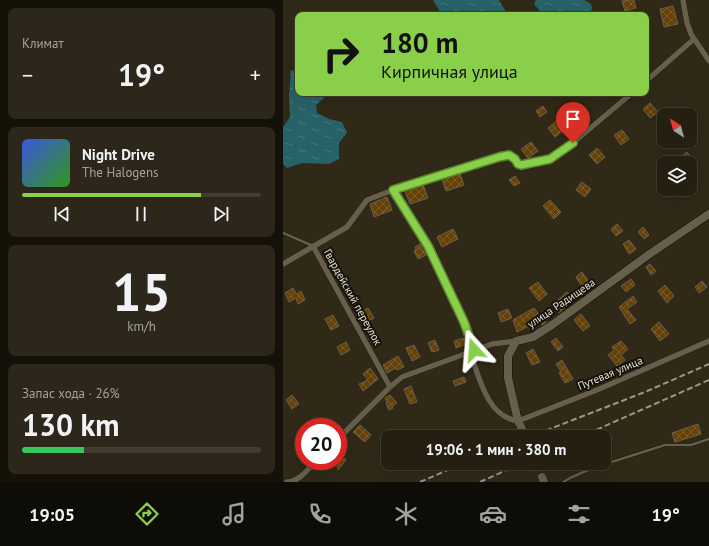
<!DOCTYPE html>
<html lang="ru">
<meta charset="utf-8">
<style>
:root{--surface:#241f11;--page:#2c271a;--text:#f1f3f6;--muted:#a3a29f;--line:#413d31;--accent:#89cf49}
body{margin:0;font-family:"PT Sans",sans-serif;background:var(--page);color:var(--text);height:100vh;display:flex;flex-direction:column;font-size:15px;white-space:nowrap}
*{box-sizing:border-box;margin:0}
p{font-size:13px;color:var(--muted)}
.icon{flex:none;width:22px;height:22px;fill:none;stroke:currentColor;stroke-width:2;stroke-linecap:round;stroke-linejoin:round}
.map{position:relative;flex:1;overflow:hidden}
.details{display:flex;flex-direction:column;gap:8px;padding:8px;background:#141109;width:283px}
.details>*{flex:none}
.banner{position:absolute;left:12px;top:12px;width:354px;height:84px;border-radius:8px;box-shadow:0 4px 16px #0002,0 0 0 1px var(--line);background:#89cf49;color:#111;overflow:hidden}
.needle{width:26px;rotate:323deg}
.buttons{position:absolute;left:374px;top:108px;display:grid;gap:8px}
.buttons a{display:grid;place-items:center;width:40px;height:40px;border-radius:8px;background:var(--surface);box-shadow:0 4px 16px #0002,0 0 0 1px var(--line);font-size:20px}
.speed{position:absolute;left:12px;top:418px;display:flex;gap:8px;font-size:20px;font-weight:700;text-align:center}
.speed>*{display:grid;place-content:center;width:52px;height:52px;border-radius:50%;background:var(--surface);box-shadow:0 4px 16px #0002,0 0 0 1px var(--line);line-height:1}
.speed .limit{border:6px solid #d22;background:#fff;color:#111}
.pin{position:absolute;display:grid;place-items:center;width:34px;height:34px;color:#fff;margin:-41px -17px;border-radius:50% 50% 50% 0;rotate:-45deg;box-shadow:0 0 4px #0007}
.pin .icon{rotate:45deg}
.me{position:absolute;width:44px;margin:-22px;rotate:341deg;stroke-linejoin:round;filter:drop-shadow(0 0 3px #0008)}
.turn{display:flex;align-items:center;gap:14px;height:84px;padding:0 20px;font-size:18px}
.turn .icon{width:52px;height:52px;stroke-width:2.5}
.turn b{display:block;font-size:28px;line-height:34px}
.big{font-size:30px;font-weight:800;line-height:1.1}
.details .widget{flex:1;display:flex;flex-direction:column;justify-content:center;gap:6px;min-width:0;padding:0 14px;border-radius:8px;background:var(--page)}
.details .dial{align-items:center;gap:0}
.dial b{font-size:52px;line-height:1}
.song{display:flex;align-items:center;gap:12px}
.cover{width:48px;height:48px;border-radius:6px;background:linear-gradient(135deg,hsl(230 70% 55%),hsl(110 70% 35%))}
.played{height:4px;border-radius:2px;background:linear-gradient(90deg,var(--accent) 75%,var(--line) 75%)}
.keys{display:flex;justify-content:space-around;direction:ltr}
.heat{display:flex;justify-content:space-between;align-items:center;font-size:22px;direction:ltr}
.charge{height:6px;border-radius:3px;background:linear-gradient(90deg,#34c759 26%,var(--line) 0)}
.trip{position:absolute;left:98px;top:430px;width:230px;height:40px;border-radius:8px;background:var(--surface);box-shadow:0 4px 16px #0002,0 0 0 1px var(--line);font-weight:800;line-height:40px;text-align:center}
.tab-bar{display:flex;height:64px;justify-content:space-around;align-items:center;background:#0e0c07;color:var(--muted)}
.tab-bar .icon{width:28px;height:28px}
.tab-bar .on{color:var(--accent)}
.tab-bar b{font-size:18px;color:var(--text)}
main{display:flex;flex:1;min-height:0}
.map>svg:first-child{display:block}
.water{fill:url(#water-ripples)}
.building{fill:url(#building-cross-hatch);stroke:#6b5e4d}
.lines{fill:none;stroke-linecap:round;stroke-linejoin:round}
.secondary-tunnel{stroke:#4b4434;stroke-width:8;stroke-dasharray:8 4;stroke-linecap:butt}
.lane-casing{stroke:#181202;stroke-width:3.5}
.street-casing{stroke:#181202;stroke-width:6}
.secondary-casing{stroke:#181202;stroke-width:9}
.lane{stroke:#665f4b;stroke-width:2.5}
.street{stroke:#665f4b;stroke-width:5.5}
.secondary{stroke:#665f4b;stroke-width:8}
.rail{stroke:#9c9688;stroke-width:2;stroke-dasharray:6 3;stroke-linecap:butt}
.route-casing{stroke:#59872f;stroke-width:10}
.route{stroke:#89cf49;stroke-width:7}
.labels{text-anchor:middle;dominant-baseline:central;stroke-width:4;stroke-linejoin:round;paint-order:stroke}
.street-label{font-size:11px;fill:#e4e0d5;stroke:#15120a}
</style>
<main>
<section class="details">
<div class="widget"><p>Климат</p>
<div class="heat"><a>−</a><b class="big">19°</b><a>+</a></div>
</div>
<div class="widget">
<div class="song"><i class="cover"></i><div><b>Night Drive</b><p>The Halogens</p></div></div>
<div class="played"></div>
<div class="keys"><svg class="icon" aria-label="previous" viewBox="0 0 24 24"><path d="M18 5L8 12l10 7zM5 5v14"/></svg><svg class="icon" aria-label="pause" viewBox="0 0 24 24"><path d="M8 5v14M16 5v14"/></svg><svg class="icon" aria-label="next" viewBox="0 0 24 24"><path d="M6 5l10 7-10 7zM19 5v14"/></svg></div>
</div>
<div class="widget dial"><b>15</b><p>km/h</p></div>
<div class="widget"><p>Запас хода · 26%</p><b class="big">130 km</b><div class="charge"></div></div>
</section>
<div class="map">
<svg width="426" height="482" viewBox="0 0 426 482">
<defs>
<pattern id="water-ripples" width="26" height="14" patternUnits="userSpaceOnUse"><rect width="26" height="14" fill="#266268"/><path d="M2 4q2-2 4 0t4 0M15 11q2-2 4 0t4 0" fill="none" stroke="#45787d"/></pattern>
<pattern id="building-cross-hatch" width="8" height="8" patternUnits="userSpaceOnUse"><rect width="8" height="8" fill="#634107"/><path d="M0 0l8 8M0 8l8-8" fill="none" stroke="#795c2a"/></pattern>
</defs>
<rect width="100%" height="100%" fill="#302917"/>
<path class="water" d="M150,0H216L225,15H159Z
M253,0H301L308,4L309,8L307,15H258V12L251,4Z
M8,70L15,72V93H41L42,97L33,105L34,113L46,119L59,122L64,133L56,143V159L46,164L19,163L4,168L0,164V127L7,117L6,95Z"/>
<path class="building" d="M343,0H351L353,8L342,11L339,1Z
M390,6L395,24L381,27L377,9Z
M367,103L375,112L367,118L360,109Z
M260,106L264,112L257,117L253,111Z
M276,119L283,128L272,137L265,128Z
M339,130L346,139L338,145L331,135Z
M248,142L255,151L245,158L238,149Z
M314,148L322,157L314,164L306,155Z
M404,152L412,163H402L398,157Z
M177,173L181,185L163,191L159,179Z
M232,176L237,183L231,186L226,180Z
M299,182L308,189L302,197L293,190Z
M140,185L145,198L127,204L122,191Z
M104,197L109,210L91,217L87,204Z
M267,200L278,212L271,219L260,206Z
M334,224L340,231L333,236L328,229Z
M360,227L366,235L361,239L355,232Z
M170,229L175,239L159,247L154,237Z
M346,240L353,249L346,254L340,244Z
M137,244L143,255L135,259L131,251L133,249L132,247Z
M367,264L373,271L368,275L363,267Z
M299,272L306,282L299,287L293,277Z
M348,279L352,285L343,292L338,286Z
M419,281L424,287L416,293L412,287Z
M255,282L264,294L256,301L246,288Z
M382,285L391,296L384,303L375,291Z
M10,288L13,294L18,291L22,300L15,304L13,298L6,302L2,293Z
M284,292L291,299L276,313L273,309L277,306L273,302Z
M350,296L354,302L344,309L353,320L347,324L336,307Z
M85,308L91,318L84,322L78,312Z
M251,308L256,315L260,311L263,316L260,318L263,322L259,325L255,321L234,332L230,320Z
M225,309L229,318L218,322L215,313Z
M298,314L307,326L300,331L291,320Z
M50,315L56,326L48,330L42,319Z
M376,322L386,334L377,341L368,329Z
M181,338L183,344L173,348L171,341Z
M273,338L280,347L275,351L268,342Z
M152,340L156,350L149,352L145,343Z
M338,341L345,349L338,355L342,360L334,366L325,355L331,350L329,347Z
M63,342L67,350L58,355L54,347Z
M131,345L137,357L129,361L123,348Z
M250,349L257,362L249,365L243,353Z
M115,356L121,367L114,370L113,368L104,373L100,365Z
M279,360L290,379L282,383L276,373L278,372L273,364Z
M87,368L95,379L80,391L76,384L85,380L80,374Z
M181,377L183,382L172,386L170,381Z
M128,386L134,402L127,404L121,389Z
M9,395L16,404L9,409L3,400Z
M107,395L114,403L109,406L110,408L106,410L103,403L104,402L102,398Z
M415,424L418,434L392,442L389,433Z
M77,425L88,435L82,442L70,432Z
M55,453L63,460L55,470V467L47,461H55Z"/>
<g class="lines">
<path class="secondary-tunnel" d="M253,463L259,477"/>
<g class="lane-casing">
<path id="lane" d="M111,191L145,246L181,322L191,350
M0,233L30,246
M280,482L287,478L310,468L382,445H408L426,439"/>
</g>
<g class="street-casing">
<path id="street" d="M400,0L404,23L408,34L426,61
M363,81L411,39
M30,246L107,387
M0,264L64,227L84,200L110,190L216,157L226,155L232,159L235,164L238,165L267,159L279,152L349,93
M187,352C196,377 204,417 235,421L314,390L426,341
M55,439L107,387L119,377L209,344L233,341
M4,482C16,482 26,468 33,461"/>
</g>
<g class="secondary-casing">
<path id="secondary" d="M243,437L235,421L225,378V356L233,341L250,337L269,325L368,253L426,214
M259,477L261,482"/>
</g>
<use href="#lane" class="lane"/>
<use href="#street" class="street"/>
<use href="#secondary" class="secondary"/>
<path class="rail" d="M246,437L362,392L426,364
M297,437L426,380
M137,482L181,463
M197,482L239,463"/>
</g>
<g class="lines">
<g class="route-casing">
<path id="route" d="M191,350L181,322L145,246L110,190L216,157L226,155L232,159L235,164L238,165L267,159L290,143"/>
</g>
<use href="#route" class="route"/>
</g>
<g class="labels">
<g class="street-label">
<text transform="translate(70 297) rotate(61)">Гвардейский переулок</text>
<text transform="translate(278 303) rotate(-34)">улица Радищева</text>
<text transform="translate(327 373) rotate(-23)">Путевая улица</text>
</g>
</g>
</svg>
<div class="buttons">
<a><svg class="needle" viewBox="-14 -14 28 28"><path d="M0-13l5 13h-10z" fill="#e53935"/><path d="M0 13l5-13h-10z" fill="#a3a29f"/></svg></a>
<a><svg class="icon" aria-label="layers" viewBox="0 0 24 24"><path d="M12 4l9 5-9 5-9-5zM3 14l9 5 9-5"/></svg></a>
</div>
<div class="speed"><div class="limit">20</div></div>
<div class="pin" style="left:290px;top:143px;background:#d93025"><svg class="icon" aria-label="arrive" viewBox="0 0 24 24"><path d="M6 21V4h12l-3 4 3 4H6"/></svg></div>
<svg class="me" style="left:191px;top:350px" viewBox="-20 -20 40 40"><path d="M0-17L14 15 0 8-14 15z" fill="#89cf49" stroke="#fff" stroke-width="4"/></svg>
<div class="trip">19:06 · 1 мин · 380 m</div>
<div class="banner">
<div class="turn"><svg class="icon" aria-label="right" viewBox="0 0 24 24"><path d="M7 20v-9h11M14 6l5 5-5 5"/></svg><div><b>180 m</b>Кирпичная улица</div></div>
</div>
</div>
</main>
<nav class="tab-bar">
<b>19:05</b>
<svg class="icon on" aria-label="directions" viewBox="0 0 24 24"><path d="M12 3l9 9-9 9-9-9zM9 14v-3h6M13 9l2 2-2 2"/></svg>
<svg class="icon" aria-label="music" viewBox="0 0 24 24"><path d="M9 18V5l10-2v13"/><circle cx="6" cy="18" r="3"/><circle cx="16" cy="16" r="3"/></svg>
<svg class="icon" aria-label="phone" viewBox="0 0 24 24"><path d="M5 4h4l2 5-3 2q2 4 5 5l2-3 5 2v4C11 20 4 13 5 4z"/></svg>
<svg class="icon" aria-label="climate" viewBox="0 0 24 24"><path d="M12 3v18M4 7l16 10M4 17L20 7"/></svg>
<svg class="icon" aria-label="car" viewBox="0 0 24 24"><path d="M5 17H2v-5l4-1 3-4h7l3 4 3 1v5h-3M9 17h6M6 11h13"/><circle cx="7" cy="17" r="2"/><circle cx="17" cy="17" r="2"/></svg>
<svg class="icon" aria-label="filters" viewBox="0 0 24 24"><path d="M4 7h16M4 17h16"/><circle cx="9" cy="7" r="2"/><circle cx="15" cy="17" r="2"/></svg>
<b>19°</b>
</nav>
